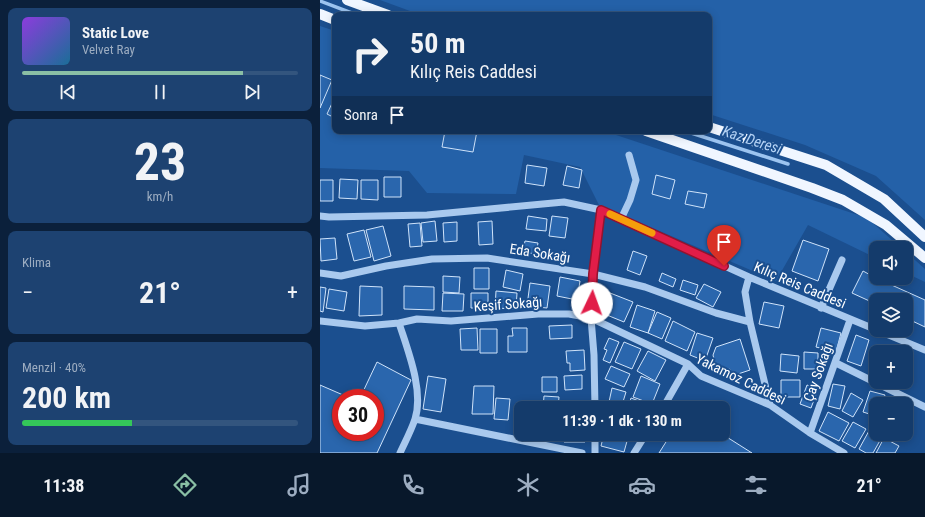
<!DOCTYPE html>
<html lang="tr">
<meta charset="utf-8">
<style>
:root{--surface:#143b6b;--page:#1d4271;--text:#f1f3f6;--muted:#9dadc1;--line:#33557e;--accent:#8abfa5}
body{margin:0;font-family:"Roboto Condensed",sans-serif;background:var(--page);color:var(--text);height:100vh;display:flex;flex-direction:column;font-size:15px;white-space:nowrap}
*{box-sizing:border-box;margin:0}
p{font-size:13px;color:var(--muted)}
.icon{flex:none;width:22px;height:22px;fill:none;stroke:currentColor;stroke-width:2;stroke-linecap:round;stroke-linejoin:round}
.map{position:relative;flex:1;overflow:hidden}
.side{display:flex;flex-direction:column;gap:8px;padding:8px;background:#0b203b;width:320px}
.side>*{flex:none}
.hud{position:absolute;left:12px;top:12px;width:380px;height:122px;border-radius:8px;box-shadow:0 2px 10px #0003,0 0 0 1px var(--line);background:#143b6b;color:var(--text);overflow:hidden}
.fabs{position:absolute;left:549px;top:241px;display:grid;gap:8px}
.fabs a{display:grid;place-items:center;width:44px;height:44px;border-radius:8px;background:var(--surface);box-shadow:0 2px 10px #0003,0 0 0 1px var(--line);font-size:20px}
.speed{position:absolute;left:12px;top:389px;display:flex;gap:8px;font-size:20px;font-weight:700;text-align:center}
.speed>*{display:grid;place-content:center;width:52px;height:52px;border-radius:50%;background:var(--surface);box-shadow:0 2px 10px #0003,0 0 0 1px var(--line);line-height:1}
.speed .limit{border:6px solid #d22;background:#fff;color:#111}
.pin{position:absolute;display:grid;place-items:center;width:34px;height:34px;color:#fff;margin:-41px -17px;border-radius:50% 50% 50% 0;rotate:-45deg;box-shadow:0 0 4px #0007}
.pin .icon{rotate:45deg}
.me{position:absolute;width:44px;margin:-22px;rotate:3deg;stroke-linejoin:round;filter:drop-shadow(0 0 3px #0008)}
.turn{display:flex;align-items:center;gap:14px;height:84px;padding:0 12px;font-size:18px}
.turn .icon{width:52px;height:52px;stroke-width:2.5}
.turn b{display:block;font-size:28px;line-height:34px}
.then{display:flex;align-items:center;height:38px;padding:0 12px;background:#0003;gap:8px;font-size:15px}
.big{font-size:30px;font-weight:700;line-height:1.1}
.side .card{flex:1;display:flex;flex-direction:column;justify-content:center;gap:6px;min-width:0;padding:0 14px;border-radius:8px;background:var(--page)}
.side .dial{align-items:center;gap:0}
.dial b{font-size:52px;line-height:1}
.song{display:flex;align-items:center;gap:12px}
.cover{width:48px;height:48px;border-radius:6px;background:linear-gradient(135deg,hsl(270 70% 55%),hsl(200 70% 35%))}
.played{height:4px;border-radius:2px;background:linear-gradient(90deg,var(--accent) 80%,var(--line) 80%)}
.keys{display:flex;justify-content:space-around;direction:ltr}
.heat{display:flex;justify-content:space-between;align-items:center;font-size:22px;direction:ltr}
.charge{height:6px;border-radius:3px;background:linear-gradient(90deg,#34c759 40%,var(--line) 0)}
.trip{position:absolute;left:194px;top:401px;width:216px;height:40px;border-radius:8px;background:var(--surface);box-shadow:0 2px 10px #0003,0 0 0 1px var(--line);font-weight:700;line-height:40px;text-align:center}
.menu{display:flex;height:64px;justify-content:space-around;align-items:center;background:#08182b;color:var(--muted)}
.menu .icon{width:28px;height:28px}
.menu .on{color:var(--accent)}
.menu b{font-size:18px;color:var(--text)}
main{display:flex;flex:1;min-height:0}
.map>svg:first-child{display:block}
.green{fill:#2461a8}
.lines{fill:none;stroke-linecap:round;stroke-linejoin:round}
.stream{stroke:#9cc4f0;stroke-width:3.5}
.building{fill:#2a66ad;stroke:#cfe3fa}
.minor{stroke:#a9c9ee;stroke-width:7}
.major{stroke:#f0f6ff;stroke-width:10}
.route-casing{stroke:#92132f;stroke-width:10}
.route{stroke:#e11d48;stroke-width:7}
.slow{stroke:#f59e0b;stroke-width:7}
.labels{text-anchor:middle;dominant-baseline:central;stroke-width:4;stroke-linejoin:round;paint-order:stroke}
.street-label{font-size:14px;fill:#fff;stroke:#1b4f8f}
.water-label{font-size:15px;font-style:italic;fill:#b5d3f5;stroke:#1b4f8f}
</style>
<main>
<section class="side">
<div class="card">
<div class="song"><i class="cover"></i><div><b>Static Love</b><p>Velvet Ray</p></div></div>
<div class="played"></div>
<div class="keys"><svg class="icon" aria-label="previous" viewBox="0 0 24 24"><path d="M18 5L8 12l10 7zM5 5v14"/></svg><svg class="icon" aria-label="pause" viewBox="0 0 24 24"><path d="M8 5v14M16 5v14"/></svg><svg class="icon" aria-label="next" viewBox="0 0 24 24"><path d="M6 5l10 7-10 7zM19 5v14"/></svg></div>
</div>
<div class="card dial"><b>23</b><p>km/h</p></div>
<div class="card"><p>Klima</p>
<div class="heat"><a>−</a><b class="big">21°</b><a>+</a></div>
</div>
<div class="card"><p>Menzil · 40%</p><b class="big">200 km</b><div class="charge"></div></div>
</section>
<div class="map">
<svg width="605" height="453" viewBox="0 0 605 453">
<rect width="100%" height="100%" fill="#1b4f8f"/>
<path class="green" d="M60,0H605V220L556,176L485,145L389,114V15H101Z
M0,26L15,31V131H284L547,218L581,248H556V258L488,225L456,281L279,205L260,167L204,155L196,194L107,193L89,171L0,168Z
M586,252L605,269V282L586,273Z"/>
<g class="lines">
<path class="stream" d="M0,1L37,15
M365,131L468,164"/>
</g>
<path class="building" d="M0,75L12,80L0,108Z
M14,99L15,100V118L7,114Z
M125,131H157L153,152L122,147Z
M207,165L227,168L224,186L205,183Z
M247,166L262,170L259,188L243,185Z
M336,175L355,180L350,199L332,194Z
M64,177H81V197H64Z
M20,179L38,180L37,199L19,198Z
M0,180H13V201H0Z
M41,180H58V200L41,199Z
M368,191L387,194L384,208L365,204Z
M208,216L227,219L226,231L206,229Z
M232,216L248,218L245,238L229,236Z
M115,221L117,241L103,242L101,223Z
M172,221L173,244L159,245L158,222Z
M137,222V241L124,242L123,223Z
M100,223L102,246L90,247L88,224Z
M63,226L71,256L54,261L46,230Z
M44,230L51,257L34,261L27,234Z
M15,238L17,259L1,261L0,239Z
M483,240L509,249L498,281L472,271Z
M205,241L218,243L216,254L203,252Z
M313,251L327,256L320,275L307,270Z
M154,268H169V289H154Z
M186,270L203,274L200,291L183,287Z
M543,271L556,278L605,300V327L586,318V300H556V304L532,293Z
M342,273L356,279L353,287L339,281Z
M123,276L140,277L139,293L123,292Z
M240,277L260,281L257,300L237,296Z
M363,280L378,285L375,295L360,290Z
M210,283L230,286L227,308L207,306Z
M384,284L401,292L393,307L376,298Z
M40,286L62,287V315L39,316Z
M84,286L114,287V310L84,309Z
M0,287L6,288L3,312L0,311Z
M9,289L27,292L24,311L6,308Z
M176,291L197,293L196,309L175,308Z
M285,291L313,302L304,322L277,311Z
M123,293L144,294L143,311H122Z
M151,293H168V308H151Z
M444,302L464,306L459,328L439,324Z
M317,305L335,311L328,333L310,327Z
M337,312L351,318L342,339L328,333Z
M353,321L375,332L367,351L345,341Z
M252,325V338L230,339L229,326Z
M157,328L158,350H141L140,329Z
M192,328H207V352H188V336H193Z
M501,328L521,333L516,352L496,347Z
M160,329H177V353H160Z
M377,333L393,338L385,361L370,355Z
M536,335L549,340L541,366L527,361Z
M289,338L299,342L290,363L283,360L287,350L284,349Z
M420,339L430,370L412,376L410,369L397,372L393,355L396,347Z
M304,342L321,349L312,369L295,362Z
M264,350L265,370L250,371V363H247L246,351Z
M328,351L346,360L335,381L317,371Z
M484,352L498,353V369H484Z
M461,354L479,356L477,373L460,371Z
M57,362L91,380L57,453H0V385L30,398H21V432H55V398H40Z
M586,364L593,366L588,388L573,384L574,382H586Z
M291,366L310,374L304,387L285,379Z
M262,375V389L245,390L244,376Z
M108,376L126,379L121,412L103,409Z
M321,376L340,384L332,404L313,397Z
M222,377H237V392H222Z
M461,380H480V397H461Z
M513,384L525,386L520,409L508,406Z
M487,385L498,389L491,408L480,404Z
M154,386H174L173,414H152Z
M292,388L306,392L302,405L289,402Z
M550,391L565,395L562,404H556V416L543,412Z
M531,393L543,400L533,417L522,411Z
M224,396L239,397L238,408H223Z
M176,398L190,399L188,420L174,419Z
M311,398L327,404L326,408H308Z
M508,412L529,423L519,441L499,431Z
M533,422L546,429L535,448L522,441Z
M550,429L562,437L553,453H546L539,449Z
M244,434H264L265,442H244Z
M284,434H309L304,452L281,446Z
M351,434H402L432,453H339Z
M564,438L579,446L575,453H556Z"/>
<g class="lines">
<path class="minor" d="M0,216L9,217L107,215L244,202L281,210L429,277L605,350
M301,219L310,200L316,180L309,155
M0,273L21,276L66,266L112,259L167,258L273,274L325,287L396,313L430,322
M429,277L425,292L430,322L450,405
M501,308L522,260
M0,321L45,326L79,323L97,319L131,321L218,314H249L271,318L368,364
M79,323C88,351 104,391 95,419C91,431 85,442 80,453
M516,363L605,407
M275,408L274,355L271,318L273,274L281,210
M343,408L368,364L381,376L450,405L490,433L524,453
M95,419L262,453
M490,433L530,320
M275,434V453
M314,453L326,434"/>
<path class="major" d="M27,0L68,15
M0,14L15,20
M389,127L506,165L564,199L605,237
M326,131L492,188L523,200L566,225L605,258"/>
</g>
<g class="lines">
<g class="route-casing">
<path id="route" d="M272,303L273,274L281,210L404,266"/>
</g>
<use href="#route" class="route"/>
<path class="slow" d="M290,214L332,233"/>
</g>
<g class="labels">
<g class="street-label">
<text transform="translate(220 253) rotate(9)">Eda Sokağı</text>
<text transform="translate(480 285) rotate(23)">Kılıç Reis Caddesi</text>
<text transform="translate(188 304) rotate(-4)">Keşif Sokağı</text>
<text transform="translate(498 372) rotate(-70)">Çay Sokağı</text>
<text transform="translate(421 379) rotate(26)">Yakamoz Caddesi</text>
</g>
<g class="water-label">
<text transform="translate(432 140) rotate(18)">Kaz Deresi</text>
</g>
</g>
</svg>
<div class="fabs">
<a><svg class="icon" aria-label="sound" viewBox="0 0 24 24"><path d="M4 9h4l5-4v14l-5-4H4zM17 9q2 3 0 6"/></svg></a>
<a><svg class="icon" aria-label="layers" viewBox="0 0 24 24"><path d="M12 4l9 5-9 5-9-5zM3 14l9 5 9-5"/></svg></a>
<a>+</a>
<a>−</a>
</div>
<div class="speed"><div class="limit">30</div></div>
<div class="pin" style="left:404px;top:266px;background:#d93025"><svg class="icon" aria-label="arrive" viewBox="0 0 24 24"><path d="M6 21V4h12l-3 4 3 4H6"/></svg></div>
<svg class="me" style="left:272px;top:303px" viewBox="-20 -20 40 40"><circle r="19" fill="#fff"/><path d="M0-13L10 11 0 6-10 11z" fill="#e11d48"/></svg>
<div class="trip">11:39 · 1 dk · 130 m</div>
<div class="hud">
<div class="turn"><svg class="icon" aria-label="right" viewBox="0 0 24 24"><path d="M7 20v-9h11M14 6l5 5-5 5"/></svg><div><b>50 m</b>Kılıç Reis Caddesi</div></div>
<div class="then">Sonra<svg class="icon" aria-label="arrive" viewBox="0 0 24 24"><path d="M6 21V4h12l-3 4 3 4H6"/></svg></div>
</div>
</div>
</main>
<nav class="menu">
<b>11:38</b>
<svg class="icon on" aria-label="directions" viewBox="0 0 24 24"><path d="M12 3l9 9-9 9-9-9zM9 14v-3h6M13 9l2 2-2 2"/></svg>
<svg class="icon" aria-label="music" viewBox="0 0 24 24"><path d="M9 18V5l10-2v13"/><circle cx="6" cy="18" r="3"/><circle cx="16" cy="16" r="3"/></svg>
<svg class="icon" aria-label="phone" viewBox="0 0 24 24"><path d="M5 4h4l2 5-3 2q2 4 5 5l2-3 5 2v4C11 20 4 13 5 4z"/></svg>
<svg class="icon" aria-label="climate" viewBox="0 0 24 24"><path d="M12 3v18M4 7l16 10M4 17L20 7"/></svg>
<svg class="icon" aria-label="car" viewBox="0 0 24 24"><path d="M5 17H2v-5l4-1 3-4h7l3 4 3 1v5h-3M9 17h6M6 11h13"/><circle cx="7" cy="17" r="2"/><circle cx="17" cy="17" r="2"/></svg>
<svg class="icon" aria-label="filters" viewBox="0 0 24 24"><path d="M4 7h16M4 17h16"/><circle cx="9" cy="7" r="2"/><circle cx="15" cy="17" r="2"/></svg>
<b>21°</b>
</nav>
